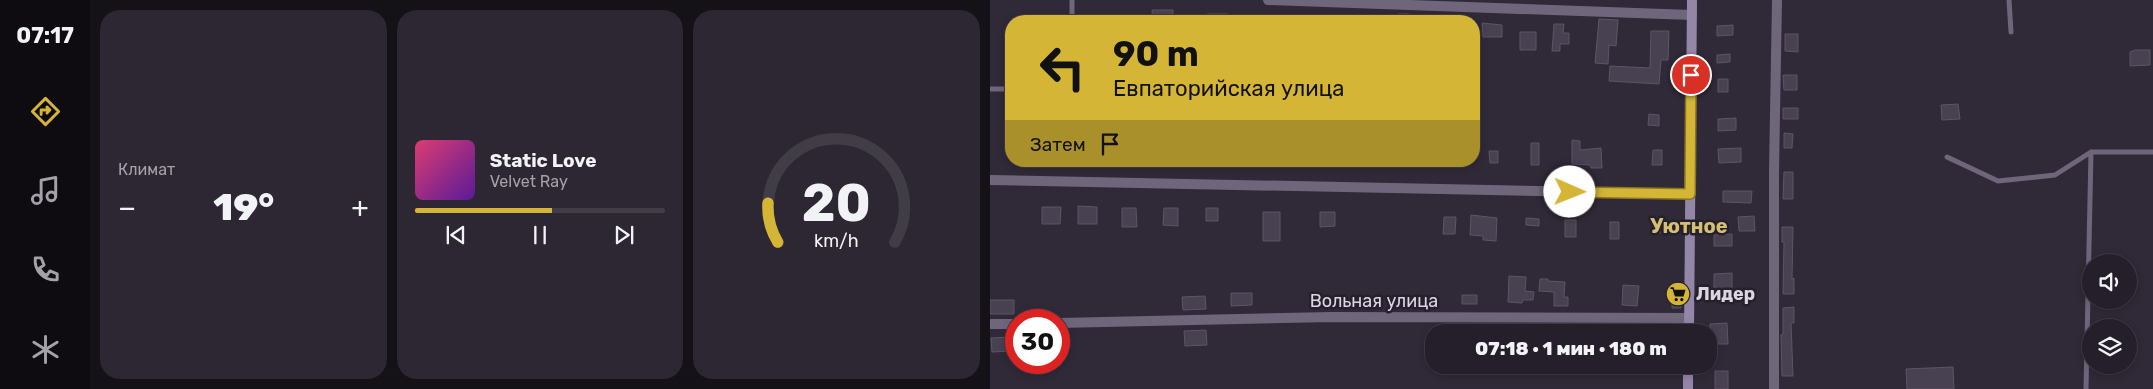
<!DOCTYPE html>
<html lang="ru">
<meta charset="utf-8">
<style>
:root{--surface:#241f2a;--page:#2c2732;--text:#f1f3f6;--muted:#a3a2a8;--line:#413d47;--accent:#d5b535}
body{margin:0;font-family:Rubik,sans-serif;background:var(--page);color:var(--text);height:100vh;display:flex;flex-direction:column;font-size:19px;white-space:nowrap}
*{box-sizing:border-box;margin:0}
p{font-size:16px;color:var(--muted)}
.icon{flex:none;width:28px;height:28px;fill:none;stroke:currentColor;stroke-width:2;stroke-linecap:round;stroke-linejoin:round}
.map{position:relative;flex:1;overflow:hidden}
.details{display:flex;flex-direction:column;gap:10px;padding:10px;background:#141117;width:900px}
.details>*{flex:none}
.hud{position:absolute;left:15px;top:15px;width:475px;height:152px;border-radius:20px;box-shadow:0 2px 8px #0003,0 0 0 1px var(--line);background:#d5b535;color:#111;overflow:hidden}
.tools{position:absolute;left:1092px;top:254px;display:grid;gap:10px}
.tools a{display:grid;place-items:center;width:55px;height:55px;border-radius:50%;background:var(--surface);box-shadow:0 2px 8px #0003,0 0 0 1px var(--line);font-size:25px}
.speed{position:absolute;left:15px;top:309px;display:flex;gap:10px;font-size:25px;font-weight:700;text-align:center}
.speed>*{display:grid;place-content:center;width:65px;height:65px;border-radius:50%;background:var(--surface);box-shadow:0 2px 8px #0003,0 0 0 1px var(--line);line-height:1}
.speed .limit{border:8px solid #d22;background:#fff;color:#111}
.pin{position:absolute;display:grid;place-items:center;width:42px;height:42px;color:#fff;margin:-21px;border:2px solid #fff;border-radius:50%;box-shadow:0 1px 5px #0007}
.me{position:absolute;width:55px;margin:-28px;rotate:91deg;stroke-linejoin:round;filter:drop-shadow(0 0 4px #0008)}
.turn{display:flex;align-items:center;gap:18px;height:105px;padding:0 25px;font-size:22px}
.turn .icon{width:65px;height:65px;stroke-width:2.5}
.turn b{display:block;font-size:35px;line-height:42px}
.then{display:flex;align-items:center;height:48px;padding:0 25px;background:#0003;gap:10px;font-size:19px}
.big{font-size:38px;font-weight:800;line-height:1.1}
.details .widget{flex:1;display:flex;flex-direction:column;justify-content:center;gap:8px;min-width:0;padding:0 18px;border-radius:20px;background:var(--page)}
.details .dial{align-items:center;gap:0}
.dial svg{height:130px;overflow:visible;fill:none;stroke:var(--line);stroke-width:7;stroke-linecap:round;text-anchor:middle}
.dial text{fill:var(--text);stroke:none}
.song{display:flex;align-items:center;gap:15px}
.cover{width:60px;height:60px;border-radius:8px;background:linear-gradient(135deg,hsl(340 70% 55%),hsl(270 70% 35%))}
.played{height:5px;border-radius:2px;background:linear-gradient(90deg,var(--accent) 55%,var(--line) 55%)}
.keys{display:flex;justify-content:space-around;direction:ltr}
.heat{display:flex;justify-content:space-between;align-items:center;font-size:28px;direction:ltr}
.details .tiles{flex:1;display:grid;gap:10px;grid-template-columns:repeat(3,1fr)}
.trip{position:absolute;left:435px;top:324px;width:292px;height:50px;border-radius:20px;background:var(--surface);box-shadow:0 2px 8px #0003,0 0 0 1px var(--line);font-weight:800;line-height:50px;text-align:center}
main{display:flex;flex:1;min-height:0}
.tab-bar{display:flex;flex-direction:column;width:90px;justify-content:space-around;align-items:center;background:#0e0c11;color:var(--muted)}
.tab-bar .icon{width:35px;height:35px}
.tab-bar .current{color:var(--accent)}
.tab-bar b{font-size:22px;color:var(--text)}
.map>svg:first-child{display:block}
.building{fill:#484151;stroke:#5c5565}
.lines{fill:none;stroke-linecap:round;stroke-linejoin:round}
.lane{stroke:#6f667b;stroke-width:5}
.street{stroke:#6f667b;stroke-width:10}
.secondary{stroke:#9486a7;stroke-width:10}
.route-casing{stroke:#8a7622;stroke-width:12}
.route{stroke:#d5b535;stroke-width:9}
.labels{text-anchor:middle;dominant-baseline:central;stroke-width:5;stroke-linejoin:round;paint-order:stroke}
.poi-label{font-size:18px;font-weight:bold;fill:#dbd7e1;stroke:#26202e;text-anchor:start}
.street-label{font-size:18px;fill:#dbd7e1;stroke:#26202e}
.quarter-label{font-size:20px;font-weight:bold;fill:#d4bf72;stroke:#26202e}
</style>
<main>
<nav class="tab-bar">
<b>07:17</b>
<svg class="icon current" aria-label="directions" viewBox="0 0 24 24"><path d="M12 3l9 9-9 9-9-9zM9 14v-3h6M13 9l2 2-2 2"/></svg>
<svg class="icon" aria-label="music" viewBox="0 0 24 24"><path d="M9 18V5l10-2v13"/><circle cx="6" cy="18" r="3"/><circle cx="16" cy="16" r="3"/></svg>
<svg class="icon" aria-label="phone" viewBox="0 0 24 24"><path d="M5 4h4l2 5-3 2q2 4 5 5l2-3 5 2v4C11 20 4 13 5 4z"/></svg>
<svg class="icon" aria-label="climate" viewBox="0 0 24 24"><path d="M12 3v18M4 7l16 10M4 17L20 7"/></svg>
</nav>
<section class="details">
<div class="tiles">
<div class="widget"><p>Климат</p>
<div class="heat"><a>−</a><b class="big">19°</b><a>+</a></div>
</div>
<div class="widget">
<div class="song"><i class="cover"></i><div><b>Static Love</b><p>Velvet Ray</p></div></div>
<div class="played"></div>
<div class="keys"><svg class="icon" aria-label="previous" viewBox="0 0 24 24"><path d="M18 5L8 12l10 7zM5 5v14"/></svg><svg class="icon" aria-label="pause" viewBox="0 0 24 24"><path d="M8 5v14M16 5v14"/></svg><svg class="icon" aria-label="next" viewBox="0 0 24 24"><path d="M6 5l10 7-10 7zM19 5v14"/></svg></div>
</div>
<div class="widget dial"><svg viewBox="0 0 100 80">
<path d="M14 69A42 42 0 1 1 86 69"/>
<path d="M14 69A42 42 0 0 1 8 45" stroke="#d5b535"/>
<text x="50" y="56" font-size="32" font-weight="700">20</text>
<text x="50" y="72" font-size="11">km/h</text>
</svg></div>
</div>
</section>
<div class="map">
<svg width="1163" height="389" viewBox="0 0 1163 389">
<rect width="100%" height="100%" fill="#302938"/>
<path class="building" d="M162,10H183V21H163Z
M217,14H238V21H217Z
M408,14H419V21H408Z
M609,19L628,20L626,46L619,45L618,64L605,63Z
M492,23L512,25V37H493Z
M564,24H574L573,33H579V44H570V51H562Z
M743,25V35L727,36V26Z
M661,31H679L678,60H671L669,84L619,81L620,66L660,68Z
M530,32H546V50H530Z
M795,34H808V52L795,51Z
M1145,50H1160V65L1140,66V52Z
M740,54V62L727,63V55Z
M793,75H807V90H794Z
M728,79H738V92H728Z
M968,104L970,119L952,120L951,105Z
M793,108H808V119H793Z
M659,114L669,115V126L658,125Z
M746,118V130L728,131V119Z
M794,133L803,134L802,148H794Z
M582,140L590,141V150L611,148L612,168H601L600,165L582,164Z
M541,143H549V165H541Z
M751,148V162L729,163L728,149Z
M663,150H672V165H662Z
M499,151H508V163H500Z
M794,172H803V199H793Z
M733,191H762L761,203L733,202Z
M88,206L107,207V224H88Z
M52,207H71L70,224H52Z
M132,208H146L147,227H132Z
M174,208H188V226L173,225Z
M216,208H228V221H216Z
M273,212H290V241H273Z
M330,212H345V226L330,227Z
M481,215L507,218L506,241L493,240V236L480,235Z
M764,216L765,231H749L748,217Z
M454,217H466L465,234H453Z
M536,218L549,219V226L536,225Z
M575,220H586V237H575Z
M620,222H629V239H620Z
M663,222L671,223V233L663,232Z
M792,227H803L802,279L804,278V294H793L794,242H792Z
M742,234V246H724V235Z
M742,273V294H724V274Z
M519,276L536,277L535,291L544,292L543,300H533L532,303L518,302Z
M550,279H558V281L575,282L574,297H578V306H564V292L549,291Z
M633,285L649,286L647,306L632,305Z
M682,291H691V308H682Z
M241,293H262V305L241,306Z
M472,295H487V304H472Z
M215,296L216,309L193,310L192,297Z
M0,300H24V314H0Z
M804,307V323H801L803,376H792L791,335L793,334V308Z
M737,323L738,344H720V324Z
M580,325H593V332H580Z
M216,330L217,345L195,346L194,331Z
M20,337V351L2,352L1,338Z
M963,367L964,389H917L916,369Z
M725,371H738V389H725Z"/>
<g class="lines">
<path class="lane" d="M1019,0L1021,32
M82,21V0
M0,89H21
M957,157L1008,181L1065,175L1101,152
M1096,389L1101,152H1163"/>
<path class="street" d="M278,0L702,15
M0,180L700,194
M69,323L342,317L699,318
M0,324H26
M784,389V171L787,0"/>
<path class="secondary" d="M699,332L702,0
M698,389V365"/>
</g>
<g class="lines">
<g class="route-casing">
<path id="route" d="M580,192L700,194L701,75"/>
</g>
<use href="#route" class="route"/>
</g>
<defs>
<g id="supermarket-disc" transform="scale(1.25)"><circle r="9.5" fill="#d5b535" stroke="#26202e"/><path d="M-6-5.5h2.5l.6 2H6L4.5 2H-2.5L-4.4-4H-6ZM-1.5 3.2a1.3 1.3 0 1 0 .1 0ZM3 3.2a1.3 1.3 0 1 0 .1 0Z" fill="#111"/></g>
</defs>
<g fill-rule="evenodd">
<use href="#supermarket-disc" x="688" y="294"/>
</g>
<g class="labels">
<g class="poi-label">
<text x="706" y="294">Лидер</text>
</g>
<g class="street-label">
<text x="384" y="301">Вольная улица</text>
</g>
<g class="quarter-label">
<text x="699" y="226">Уютное</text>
</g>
</g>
</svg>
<div class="tools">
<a><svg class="icon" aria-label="sound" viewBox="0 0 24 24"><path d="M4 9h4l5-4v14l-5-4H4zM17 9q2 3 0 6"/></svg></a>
<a><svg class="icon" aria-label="layers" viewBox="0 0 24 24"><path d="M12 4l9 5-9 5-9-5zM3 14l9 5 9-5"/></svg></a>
</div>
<div class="speed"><div class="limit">30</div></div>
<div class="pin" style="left:701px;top:75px;background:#d93025"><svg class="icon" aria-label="arrive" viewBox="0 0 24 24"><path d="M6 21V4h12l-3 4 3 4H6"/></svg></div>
<svg class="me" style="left:580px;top:192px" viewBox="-20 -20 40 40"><circle r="19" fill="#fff"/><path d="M0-13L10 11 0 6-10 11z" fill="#d5b535"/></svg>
<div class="trip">07:18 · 1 мин · 180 m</div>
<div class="hud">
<div class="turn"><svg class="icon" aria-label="left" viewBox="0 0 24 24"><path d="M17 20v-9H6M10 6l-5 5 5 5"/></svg><div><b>90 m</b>Евпаторийская улица</div></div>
<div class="then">Затем<svg class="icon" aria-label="arrive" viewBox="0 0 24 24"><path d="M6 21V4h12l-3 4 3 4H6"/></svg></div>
</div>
</div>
</main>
